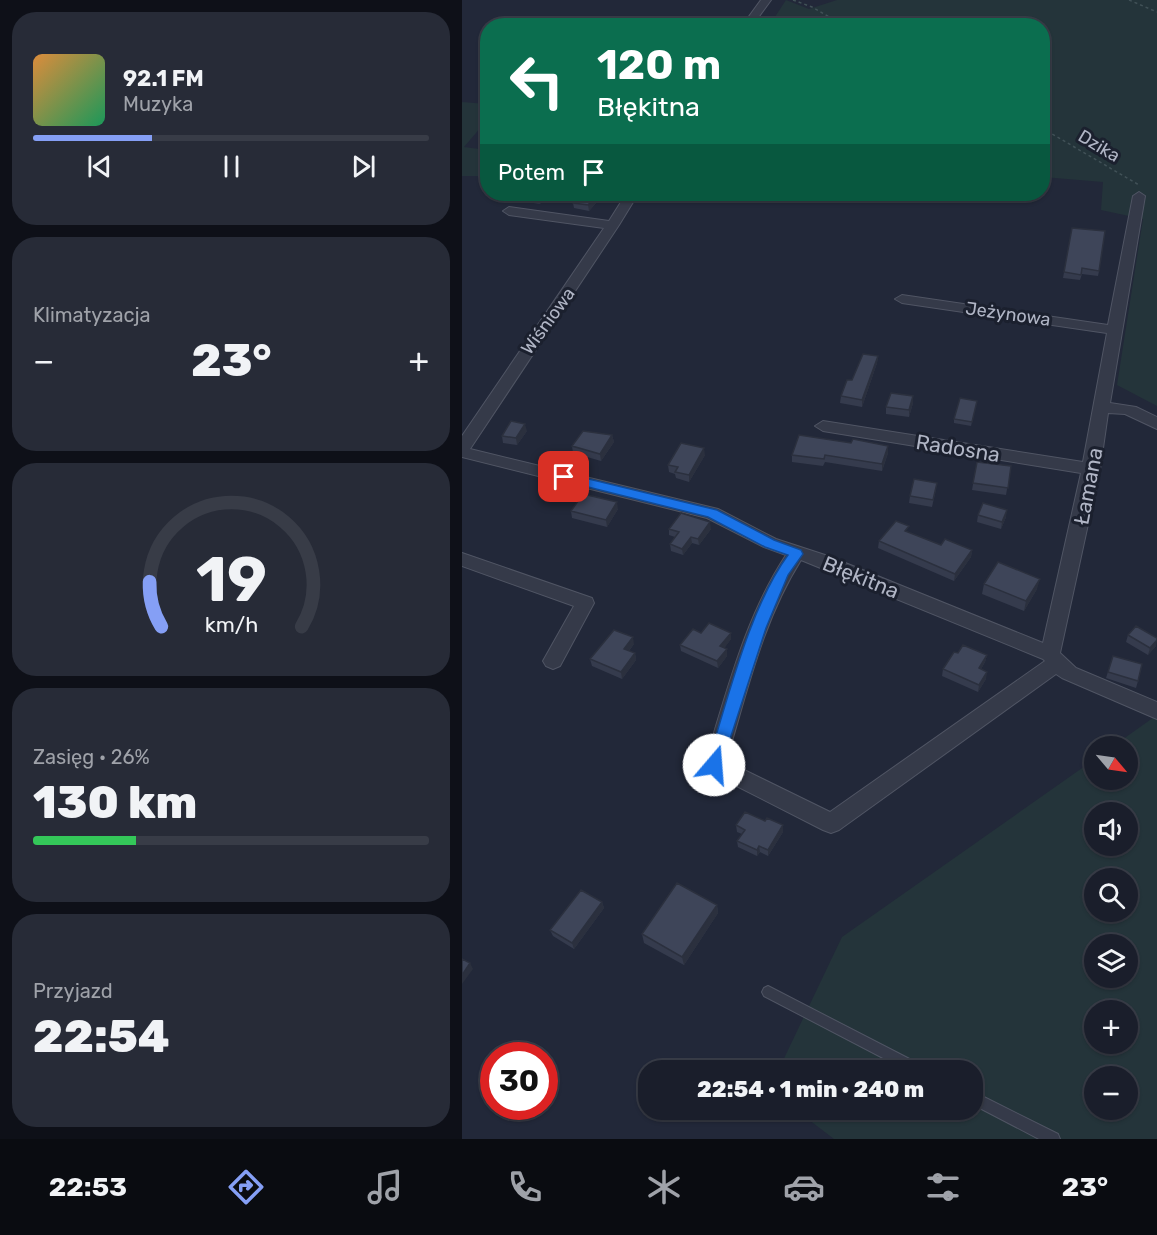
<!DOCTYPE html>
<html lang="pl">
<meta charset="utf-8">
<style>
:root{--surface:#1a1e2b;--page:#272b37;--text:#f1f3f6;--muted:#9fa2a9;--line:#383c47;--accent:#859ff5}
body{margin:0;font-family:Rubik,sans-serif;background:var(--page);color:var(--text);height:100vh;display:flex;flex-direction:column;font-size:22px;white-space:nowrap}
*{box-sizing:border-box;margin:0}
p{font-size:20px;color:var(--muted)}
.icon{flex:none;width:33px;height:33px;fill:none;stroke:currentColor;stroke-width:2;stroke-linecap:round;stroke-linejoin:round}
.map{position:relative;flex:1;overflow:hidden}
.sheet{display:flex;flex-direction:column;gap:12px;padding:12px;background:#0e1018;width:462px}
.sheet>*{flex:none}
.top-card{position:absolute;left:18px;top:18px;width:570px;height:183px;border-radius:24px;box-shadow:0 2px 4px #0004,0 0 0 2px var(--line);background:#0b6e4f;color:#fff;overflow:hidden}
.needle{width:39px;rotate:119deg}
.buttons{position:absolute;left:622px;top:736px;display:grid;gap:12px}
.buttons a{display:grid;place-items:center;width:54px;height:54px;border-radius:50%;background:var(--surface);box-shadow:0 2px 4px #0004,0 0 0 2px var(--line);font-size:30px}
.speed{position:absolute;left:18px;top:1042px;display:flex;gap:12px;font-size:30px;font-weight:700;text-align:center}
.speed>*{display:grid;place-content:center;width:78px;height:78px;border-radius:50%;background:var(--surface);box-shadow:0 2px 4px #0004,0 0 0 2px var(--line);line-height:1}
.speed .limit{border:9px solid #d22;background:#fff;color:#111}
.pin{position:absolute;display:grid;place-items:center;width:51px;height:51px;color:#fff;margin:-26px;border-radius:12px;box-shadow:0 3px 9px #0006}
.me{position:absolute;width:66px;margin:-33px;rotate:18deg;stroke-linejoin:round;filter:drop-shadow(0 0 4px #0008)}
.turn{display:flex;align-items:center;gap:21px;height:126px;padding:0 18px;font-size:27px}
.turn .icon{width:78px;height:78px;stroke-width:2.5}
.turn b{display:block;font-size:42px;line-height:51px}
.then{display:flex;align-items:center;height:57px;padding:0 18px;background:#0003;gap:12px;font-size:22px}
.big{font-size:45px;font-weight:800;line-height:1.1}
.sheet .widget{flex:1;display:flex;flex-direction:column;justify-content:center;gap:9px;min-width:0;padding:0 21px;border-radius:24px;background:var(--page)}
.sheet .dial{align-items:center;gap:0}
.dial svg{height:156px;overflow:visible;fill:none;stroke:var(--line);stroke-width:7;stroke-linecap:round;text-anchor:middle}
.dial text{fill:var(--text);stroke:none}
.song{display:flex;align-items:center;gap:18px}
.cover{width:72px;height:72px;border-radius:9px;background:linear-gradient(135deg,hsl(30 70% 55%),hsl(150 70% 35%))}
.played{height:6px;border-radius:3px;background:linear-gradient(90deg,var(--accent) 30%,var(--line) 30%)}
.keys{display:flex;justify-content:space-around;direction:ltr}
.heat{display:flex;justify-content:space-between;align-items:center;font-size:33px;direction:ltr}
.charge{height:9px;border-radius:4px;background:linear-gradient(90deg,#34c759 26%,var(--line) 0)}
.trip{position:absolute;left:176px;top:1060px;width:345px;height:60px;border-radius:24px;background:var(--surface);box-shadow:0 2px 4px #0004,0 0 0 2px var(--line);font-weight:800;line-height:60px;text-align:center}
.menu{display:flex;height:96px;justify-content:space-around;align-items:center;background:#0a0c11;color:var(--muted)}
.menu .icon{width:42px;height:42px}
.menu .current{color:var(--accent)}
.menu b{font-size:27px;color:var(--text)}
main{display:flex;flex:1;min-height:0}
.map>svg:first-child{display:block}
.green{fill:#24343a;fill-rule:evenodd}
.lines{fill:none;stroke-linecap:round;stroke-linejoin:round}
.lane-casing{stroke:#505564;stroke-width:2}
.street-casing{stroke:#505564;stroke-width:2}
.path{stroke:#415157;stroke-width:1.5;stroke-dasharray:3 3;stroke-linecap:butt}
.lane{fill:#353a49;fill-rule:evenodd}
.street{fill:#353a49;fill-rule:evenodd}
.wall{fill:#353b4d}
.shaded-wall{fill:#2b303e}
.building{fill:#3e4559;stroke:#2b303e;stroke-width:1.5}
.route{fill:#1a73e8;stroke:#114b97;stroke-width:1.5}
.labels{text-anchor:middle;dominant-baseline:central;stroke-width:6;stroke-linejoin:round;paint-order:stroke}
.far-street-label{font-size:18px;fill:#b0b5c5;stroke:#1b202e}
.street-label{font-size:21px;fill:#b0b5c5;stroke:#1b202e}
</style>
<main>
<section class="sheet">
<div class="widget">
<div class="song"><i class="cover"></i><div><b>92.1 FM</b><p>Muzyka</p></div></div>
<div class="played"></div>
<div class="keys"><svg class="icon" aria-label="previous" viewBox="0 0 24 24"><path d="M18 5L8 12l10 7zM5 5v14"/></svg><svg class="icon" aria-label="pause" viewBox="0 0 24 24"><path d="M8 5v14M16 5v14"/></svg><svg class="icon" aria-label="next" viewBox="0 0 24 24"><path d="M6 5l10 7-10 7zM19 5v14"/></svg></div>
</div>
<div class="widget"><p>Klimatyzacja</p>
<div class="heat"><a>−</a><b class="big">23°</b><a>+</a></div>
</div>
<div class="widget dial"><svg viewBox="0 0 100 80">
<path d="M14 69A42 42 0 1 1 86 69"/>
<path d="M14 69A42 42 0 0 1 8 46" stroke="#859ff5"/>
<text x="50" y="56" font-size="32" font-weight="700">19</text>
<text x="50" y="72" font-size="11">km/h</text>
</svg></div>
<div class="widget"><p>Zasięg · 26%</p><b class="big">130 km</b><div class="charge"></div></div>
<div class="widget"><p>Przyjazd</p><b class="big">22:54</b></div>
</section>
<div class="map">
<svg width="695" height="1139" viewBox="0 0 695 1139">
<rect width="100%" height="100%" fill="#222839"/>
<path class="green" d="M324,0L347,9L375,0H695V406L655,385L681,219L639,210L641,182L581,177L580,26H307Z
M0,102L25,104V120L2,147L25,150V176H0Z
M695,715V1139H372L334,1110H510V1071H316L380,937L633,759V780H666V747H650ZM633,813H666V846H633ZM633,879H666V912H633ZM633,945H666V978H633ZM633,1011H666V1044H633ZM633,1077H666V1110H633Z"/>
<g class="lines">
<g class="lane-casing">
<path id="lane" d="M306,986L463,1067L465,1071H446L302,996L300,992L302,988Z
M510,1091L596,1134L598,1139H577L510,1104Z"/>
</g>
<g class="street-casing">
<path id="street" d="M299,0H309L290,26H280Z
M677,192L683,196L648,403L674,407L695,417V429L663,414L646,413L638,469L598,653L614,668L695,702V719L600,678L594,674L377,830L369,833L361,830L245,771L242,765C265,693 282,619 324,555L302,547L245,518L0,457V436L142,228L47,215L41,211L47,207L147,221L164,194H176L157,225L8,449L256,509L314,539L366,556L581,643L619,473L361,431L353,426L361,421L621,462L645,333L440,303L433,299L440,295L646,325L671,196ZM339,560L581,659L583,661L368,812L264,761C285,693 300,622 339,560Z
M0,553L130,598L132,603L98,666L91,669L84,666L81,661L112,606L0,566Z"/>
</g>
<path class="path" d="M331,0L350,7L383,26
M667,0L695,12
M580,128L677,185"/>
<use href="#lane" class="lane"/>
<use href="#street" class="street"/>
</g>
<path class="wall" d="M58,194H86L78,204L58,201L57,196Z
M99,194H142L127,211L112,208L111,203L117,196Z
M610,228L637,271L636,276L620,274L618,280L601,278Z
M416,356L415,363L400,407L378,403L379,396L390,380Z
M515,401L509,426L492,423V419Z
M451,403L447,417L424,414V407Z
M65,431L55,445L41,443L40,436Z
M150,435L152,442L139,461L111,453L110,446Z
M389,443L426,446V453L420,471L363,462L361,466L330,462V455Z
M243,455L227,482L214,478L213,474L207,472L206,465Z
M515,462L549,466L544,495L510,490Z
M474,489L470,507L447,503L448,496Z
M156,509L145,527L110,518L109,511Z
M516,515L544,517L539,529L515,522Z
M207,529H249L237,545L230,543L221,555L209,551L208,544L213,537L207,535Z
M446,532L479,545L510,550L509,557L492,581L416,548L417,541Z
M522,584L575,589L562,611L520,594Z
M239,633H269V639L262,648L265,656L256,668L219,651L218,645Z
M666,635L694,646L686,655L664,642Z
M172,644L167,651L173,653L174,660L160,679L130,666L128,659Z
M496,653L525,655L523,662L519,669L524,679L516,692L480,676L481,669Z
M651,656L676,681L674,688L644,678Z
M274,825L321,832L306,856L298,852L295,856L276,847L275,841L280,834L275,832Z
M140,902L142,908L112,949L91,936L88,930Z
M255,905L256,913L222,965L182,943L180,934Z"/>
<path class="shaded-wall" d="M80,194H86L78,204L76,198Z
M136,194H142L127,211L126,205Z
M416,356L415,363L400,407V400Z
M451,396V403L447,417V410Z
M63,424L65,431L55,445L54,438Z
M150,435L152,442L139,461L138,454Z
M426,446V453L420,471V464Z
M242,448L243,455L227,482V475Z
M155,502L156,509L145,527L144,520Z
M545,510L544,517L539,529L540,522Z
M248,522L249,529L237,545L236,539Z
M229,537L230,543L221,555L220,549Z
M510,550L509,557L492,581L493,574Z
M578,579L575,589L562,611L564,601Z
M269,633V639L259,653L258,646Z
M171,637L172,644L163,656L162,649Z
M695,640L694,646L686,655L688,648Z
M265,649V656L256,668L255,661Z
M173,653L174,660L160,679L159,672Z
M525,655L523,662L516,675L517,668Z
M525,672L524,679L516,692L517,685Z
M321,825V832L306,856V850Z
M297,846L298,852L295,856V850Z
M140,902L142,908L112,949L110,943Z
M255,905L256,913L222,965L220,957Z
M8,963L11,969L0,984V975Z"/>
<path class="building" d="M58,194H80L76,198L57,196Z
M119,194H136L126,205L111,203Z
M610,228L643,231L637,271L620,268L619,275L602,272Z
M401,354L416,356L400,400L379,396L385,380H390Z
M429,393L451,396L447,410L424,407Z
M498,398L515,401L510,422L492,419Z
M49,421L63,424L54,438L40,436Z
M121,431L150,435L138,454L110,446Z
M337,435L389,443L391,439L426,446L420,464L363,455L362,459L330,455Z
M219,443L242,448L227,475L213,472L216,467L206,465Z
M515,462L549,466L546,488L511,483Z
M452,479L475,483L471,500L448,496Z
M121,494L155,502L144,520L109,511Z
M521,503L545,510L540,522L516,515Z
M219,513L248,522L236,539L229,537L220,549L208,544L217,532L207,529Z
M434,521L447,526L443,531L479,545L483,539L510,550L493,574L417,541Z
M536,562L578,579L564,601L522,584Z
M247,623L269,633L258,646L265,649L255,661L218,645L231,629L239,633Z
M674,626L695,638V640L688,648L666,635Z
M152,630L171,637L162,649L173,653L159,672L128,659Z
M501,645L525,655L517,668L525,672L517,685L481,669L492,652L496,653Z
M651,656L680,664L676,681L646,672Z
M283,812L303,821L305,818L321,825L306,850L297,846L295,850L275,841L283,830L274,825Z
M215,883L255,905L220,957L180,934Z
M119,890L140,902L110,943L88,930Z
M0,959L8,963L0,975Z"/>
<path class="route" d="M102,473L255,510L312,540L339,550L341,554L326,575L304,628L258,770L252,772L247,770L245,765C265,703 287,608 326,555L303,547L246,517L98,480L96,477Z"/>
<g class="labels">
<g class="far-street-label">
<text transform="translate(637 146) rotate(31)">Dzika</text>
<text transform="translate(546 314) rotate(8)">Jeżynowa</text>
<text transform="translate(86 321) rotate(-54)">Wiśniowa</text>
</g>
<g class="street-label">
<text transform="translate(496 448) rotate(9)">Radosna</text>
<text transform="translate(626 486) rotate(-79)">Łamana</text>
<text transform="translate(399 577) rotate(22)">Błękitna</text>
</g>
</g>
</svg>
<div class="buttons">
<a><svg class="needle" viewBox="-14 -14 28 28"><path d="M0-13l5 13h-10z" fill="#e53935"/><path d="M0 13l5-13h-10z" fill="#9fa2a9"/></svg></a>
<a><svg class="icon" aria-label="sound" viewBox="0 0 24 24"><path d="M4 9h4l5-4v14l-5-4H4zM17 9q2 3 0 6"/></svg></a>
<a><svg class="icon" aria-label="search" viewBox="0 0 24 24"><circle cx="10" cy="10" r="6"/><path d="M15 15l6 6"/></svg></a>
<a><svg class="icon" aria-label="layers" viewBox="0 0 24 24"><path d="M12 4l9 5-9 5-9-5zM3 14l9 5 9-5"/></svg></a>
<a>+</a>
<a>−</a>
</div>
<div class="speed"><div class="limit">30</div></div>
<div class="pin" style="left:102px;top:477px;background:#d93025"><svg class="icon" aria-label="arrive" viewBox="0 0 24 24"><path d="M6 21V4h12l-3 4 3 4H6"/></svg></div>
<svg class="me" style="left:252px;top:765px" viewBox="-20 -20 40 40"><circle r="19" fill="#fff"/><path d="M0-13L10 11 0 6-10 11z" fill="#1a73e8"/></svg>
<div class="trip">22:54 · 1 min · 240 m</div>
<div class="top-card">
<div class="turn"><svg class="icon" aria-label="left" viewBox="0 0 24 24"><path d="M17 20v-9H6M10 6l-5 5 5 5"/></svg><div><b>120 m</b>Błękitna</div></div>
<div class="then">Potem<svg class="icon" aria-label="arrive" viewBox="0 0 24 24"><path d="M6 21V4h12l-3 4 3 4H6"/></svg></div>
</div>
</div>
</main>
<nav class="menu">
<b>22:53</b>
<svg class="icon current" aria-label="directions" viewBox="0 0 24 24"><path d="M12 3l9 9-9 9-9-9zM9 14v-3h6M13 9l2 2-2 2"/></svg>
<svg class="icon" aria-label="music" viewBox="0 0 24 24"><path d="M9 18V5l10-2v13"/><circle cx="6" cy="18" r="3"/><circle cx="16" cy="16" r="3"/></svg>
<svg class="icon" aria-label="phone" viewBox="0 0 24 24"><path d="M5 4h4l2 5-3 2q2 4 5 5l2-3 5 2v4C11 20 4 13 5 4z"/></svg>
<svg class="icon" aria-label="climate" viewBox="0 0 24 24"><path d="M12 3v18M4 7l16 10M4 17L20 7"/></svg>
<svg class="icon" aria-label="car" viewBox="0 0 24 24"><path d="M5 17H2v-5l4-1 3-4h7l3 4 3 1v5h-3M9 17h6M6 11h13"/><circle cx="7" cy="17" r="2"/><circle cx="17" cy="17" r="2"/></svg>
<svg class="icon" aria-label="filters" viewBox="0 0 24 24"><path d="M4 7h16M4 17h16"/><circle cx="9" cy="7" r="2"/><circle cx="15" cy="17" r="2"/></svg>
<b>23°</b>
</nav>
